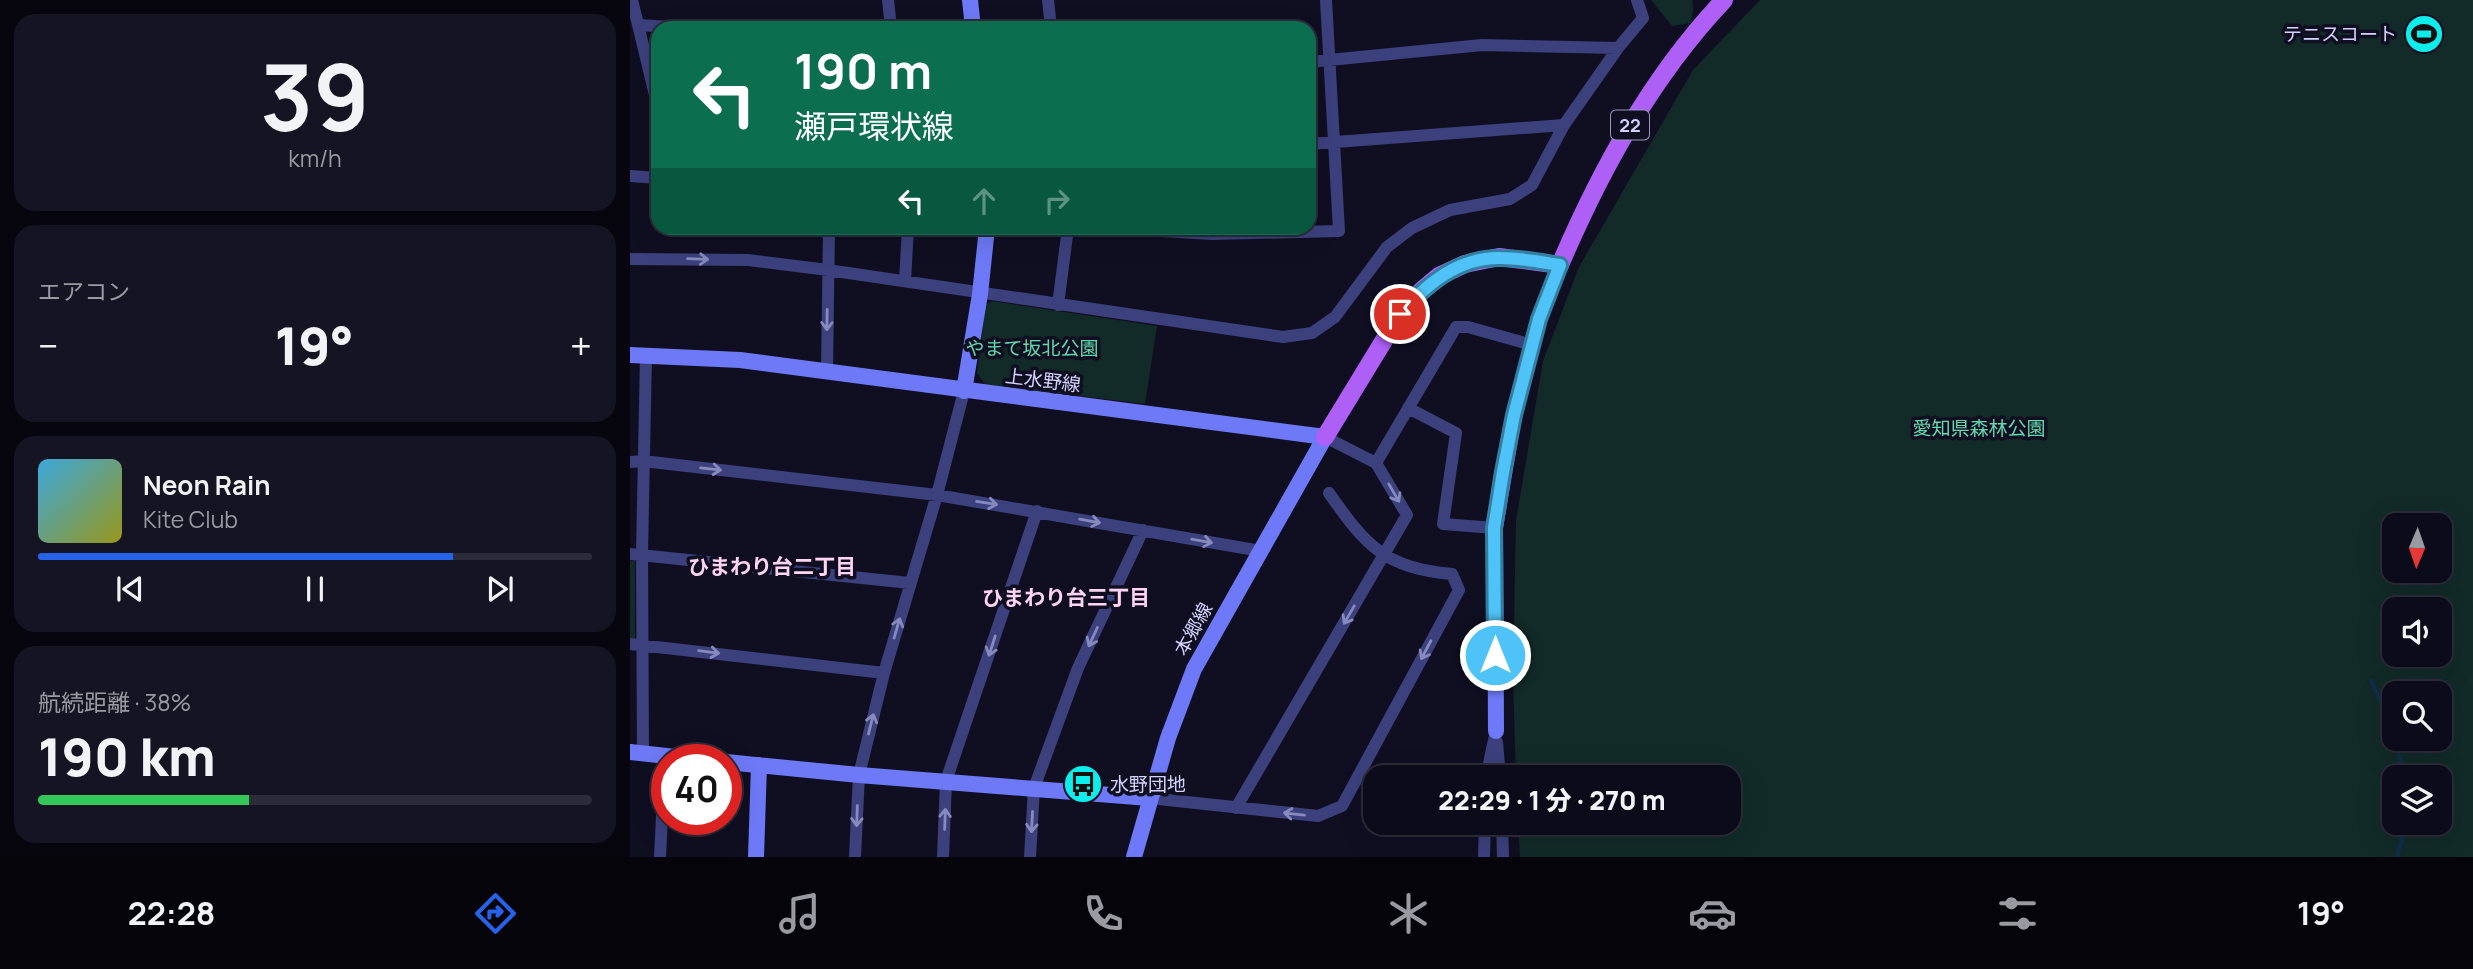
<!DOCTYPE html>
<html lang="ja">
<meta charset="utf-8">
<style>
:root{--surface:#0c0b1a;--page:#151423;--text:#f1f3f6;--muted:#9a9ba2;--line:#2c2b39;--accent:#2563eb}
body{margin:0;font-family:Manrope,"Noto Sans JP",sans-serif;background:var(--page);color:var(--text);height:100vh;display:flex;flex-direction:column;font-size:26px;white-space:nowrap}
*{box-sizing:border-box;margin:0}
p{font-size:23px;color:var(--muted)}
.icon{flex:none;width:38px;height:38px;fill:none;stroke:currentColor;stroke-width:2;stroke-linecap:round;stroke-linejoin:round}
.map{position:relative;flex:1;overflow:hidden}
.panel{display:flex;flex-direction:column;gap:14px;padding:14px;background:#07060e;width:630px}
.panel>*{flex:none}
.top-card{position:absolute;left:21px;top:21px;width:665px;height:214px;border-radius:21px;box-shadow:0 7px 28px #0002,0 0 0 2px var(--line);background:#0b6e4f;color:#fff;overflow:hidden}
.needle{width:46px;rotate:182deg}
.tools{position:absolute;left:1752px;top:513px;display:grid;gap:14px}
.tools a{display:grid;place-items:center;width:70px;height:70px;border-radius:14px;background:var(--surface);box-shadow:0 7px 28px #0002,0 0 0 2px var(--line);font-size:35px}
.speed{position:absolute;left:21px;top:744px;display:flex;gap:14px;font-size:35px;font-weight:700;text-align:center}
.speed>*{display:grid;place-content:center;width:91px;height:91px;border-radius:50%;background:var(--surface);box-shadow:0 7px 28px #0002,0 0 0 2px var(--line);line-height:1}
.speed .limit{border:10px solid #d22;background:#fff;color:#111}
.pin{position:absolute;display:grid;place-items:center;width:60px;height:60px;color:#fff;margin:-30px;border:4px solid #fff;border-radius:50%;box-shadow:0 2px 7px #0007}
.me{position:absolute;width:77px;margin:-38px;rotate:0deg;stroke-linejoin:round;filter:drop-shadow(0 0 5px #0008)}
.turn{display:flex;align-items:center;gap:24px;height:147px;padding:0 28px;font-size:32px}
.turn .icon{width:91px;height:91px;stroke-width:2.5}
.turn b{display:block;font-size:49px;line-height:60px}
.lanes{display:flex;align-items:center;height:66px;padding:0 28px;background:#0003;justify-content:center;gap:35px;direction:ltr}
.lanes .off{opacity:.35}
.big{font-size:52px;font-weight:800;line-height:1.1}
.panel .tile{flex:1;display:flex;flex-direction:column;justify-content:center;gap:10px;min-width:0;padding:0 24px;border-radius:21px;background:var(--page)}
.panel .dial{align-items:center;gap:0}
.dial b{font-size:91px;line-height:1}
.song{display:flex;align-items:center;gap:21px}
.cover{width:84px;height:84px;border-radius:10px;background:linear-gradient(135deg,hsl(200 70% 55%),hsl(60 70% 35%))}
.played{height:7px;border-radius:4px;background:linear-gradient(90deg,var(--accent) 75%,var(--line) 75%)}
.keys{display:flex;justify-content:space-around;direction:ltr}
.heat{display:flex;justify-content:space-between;align-items:center;font-size:38px;direction:ltr}
.charge{height:10px;border-radius:5px;background:linear-gradient(90deg,#34c759 38%,var(--line) 0)}
.trip{position:absolute;left:733px;top:765px;width:378px;height:70px;border-radius:21px;background:var(--surface);box-shadow:0 7px 28px #0002,0 0 0 2px var(--line);font-weight:800;line-height:70px;text-align:center}
.tab-bar{display:flex;height:112px;justify-content:space-around;align-items:center;background:#05040a;color:var(--muted)}
.tab-bar .icon{width:49px;height:49px}
.tab-bar .current{color:var(--accent)}
.tab-bar b{font-size:32px;color:var(--text)}
main{display:flex;flex:1;min-height:0}
.map>svg:first-child{display:block}
.green{fill:#122b28;fill-rule:evenodd}
.lines{fill:none;stroke-linecap:round;stroke-linejoin:round}
.stream{stroke:#112d48;stroke-width:4.5}
.street{stroke:#3c417e;stroke-width:12}
.secondary{stroke:#6e79f7;stroke-width:16}
.primary{stroke:#ae5ff6;stroke-width:18}
.oneway{stroke:#878abe}
.route-casing{stroke:#337fa1;stroke-width:18}
.route{stroke:#4fc3f7;stroke-width:12}
.labels{text-anchor:middle;dominant-baseline:central;stroke-width:7;stroke-linejoin:round;paint-order:stroke}
.shield{fill:#100f22;stroke:#9898bb;stroke-width:2}
.shield-label{font-size:18px;font-weight:bold;fill:#d2d2fd}
.poi-label{font-size:19px;fill:#d2d2fd;stroke:#100f22;text-anchor:end}
.park-label{font-size:19px;fill:#62d8ae;stroke:#100f22}
.street-label{font-size:19px;fill:#d2d2fd;stroke:#100f22}
.neighbourhood-label{font-size:21px;font-weight:bold;fill:#fdd4f2;stroke:#100f22}
</style>
<main>
<section class="panel">
<div class="tile dial"><b>39</b><p>km/h</p></div>
<div class="tile"><p>エアコン</p>
<div class="heat"><a>−</a><b class="big">19°</b><a>+</a></div>
</div>
<div class="tile">
<div class="song"><i class="cover"></i><div><b>Neon Rain</b><p>Kite Club</p></div></div>
<div class="played"></div>
<div class="keys"><svg class="icon" aria-label="previous" viewBox="0 0 24 24"><path d="M18 5L8 12l10 7zM5 5v14"/></svg><svg class="icon" aria-label="pause" viewBox="0 0 24 24"><path d="M8 5v14M16 5v14"/></svg><svg class="icon" aria-label="next" viewBox="0 0 24 24"><path d="M6 5l10 7-10 7zM19 5v14"/></svg></div>
</div>
<div class="tile"><p>航続距離 · 38%</p><b class="big">190 km</b><div class="charge"></div></div>
</section>
<div class="map">
<svg width="1843" height="857" viewBox="0 0 1843 857">
<rect width="100%" height="100%" fill="#100f22"/>
<path class="green" d="M1021,0H1062L1063,9L1061,23L1042,26Z
M1130,0H1843V857H890L888,823L1099,822V777H886L883,678L886,521L913,361L949,267L1063,70ZM1764,525H1810V570H1764ZM1810,609V654H1764V609ZM1810,693V738H1764V693ZM1764,777H1810V822H1764Z
M362,301L527,326L515,404L355,384L347,373L355,305Z
M0,561H5V638H0Z"/>
<g class="lines">
<path class="stream" d="M1741,681L1764,727
M1767,738L1772,777
M1767,857L1777,822"/>
<path class="street" d="M2,0L26,99H28
M258,0L261,28
M418,0L421,28
M9,25L54,28
M679,62L852,45L988,48
M679,144L934,125
M0,176L28,178
M483,228L582,234L709,231L696,0
M0,259L118,260L198,270L653,337L682,333L705,317L757,247L782,228L820,210L880,199L902,185L934,125L988,48L1013,18L1007,0
M275,281L278,228
M428,305L438,228
M197,371L199,228
M778,408L826,433L813,524L865,528
M0,462L13,461L307,495L631,551
M746,463L826,327H838L902,345
M0,554L280,583
M0,644L254,673
M867,742L870,777
M13,754L12,554L16,355
M856,777L866,731
M519,798L688,816L712,806L829,590L822,574C755,568 736,546 699,493
M606,808L777,515L746,463L695,437
M872,822L873,857
M30,857L35,756
M225,857L229,775L254,673L307,495L334,391
M313,857L316,781L407,511
M400,857L404,788L448,668L513,530
M854,857L855,822"/>
<path class="secondary" d="M340,0L343,28
M0,355L110,360L695,437L564,669L538,738L504,857
M334,391L350,294L357,228
M866,731L865,528L884,415L909,319L930,265
M0,752L73,760
M96,762L229,775L519,798
M126,857L129,765"/>
<path class="primary" d="M695,437L770,314L791,291L809,276L835,264L869,257L930,265C971,169 1022,76 1094,0"/>
</g>
<defs><path id="oneway-shaft" d="M-6 0H5M1.5-3L5.5 0L1.5 3" fill="none" stroke-width="1.6" stroke-linecap="round" stroke-linejoin="round" transform="scale(1.75)"/></defs>
<g class="oneway">
<use href="#oneway-shaft" transform="translate(68 259) rotate(2)"/>
<use href="#oneway-shaft" transform="translate(197 320) rotate(91)"/>
<use href="#oneway-shaft" transform="translate(81 469) rotate(6)"/>
<use href="#oneway-shaft" transform="translate(764 493) rotate(60)"/>
<use href="#oneway-shaft" transform="translate(357 503) rotate(9)"/>
<use href="#oneway-shaft" transform="translate(460 521) rotate(10)"/>
<use href="#oneway-shaft" transform="translate(572 541) rotate(10)"/>
<use href="#oneway-shaft" transform="translate(719 615) rotate(120)"/>
<use href="#oneway-shaft" transform="translate(267 628) rotate(-74)"/>
<use href="#oneway-shaft" transform="translate(463 637) rotate(115)"/>
<use href="#oneway-shaft" transform="translate(362 646) rotate(108)"/>
<use href="#oneway-shaft" transform="translate(796 650) rotate(118)"/>
<use href="#oneway-shaft" transform="translate(79 652) rotate(7)"/>
<use href="#oneway-shaft" transform="translate(241 724) rotate(-76)"/>
<use href="#oneway-shaft" transform="translate(664 814) rotate(-174)"/>
<use href="#oneway-shaft" transform="translate(227 816) rotate(92)"/>
<use href="#oneway-shaft" transform="translate(315 819) rotate(-88)"/>
<use href="#oneway-shaft" transform="translate(402 822) rotate(93)"/>
</g>
<g class="lines">
<g class="route-casing">
<path id="route" d="M770,314C797,284 828,257 871,258C890,258 911,262 930,265L909,319L884,415L873,472L864,528L865,655"/>
</g>
<use href="#route" class="route"/>
</g>
<defs>
<g id="stadium-disc" transform="scale(2.0125)"><circle r="9.5" fill="#0dedec" stroke="#100f22"/><path d="M0-5a6.5 5 0 1 0 0 10a6.5 5 0 1 0 0-10ZM-3.5-1.8h7v3.6h-7Z" fill="#111"/></g>
<g id="bus-disc" transform="scale(2.0125)"><circle r="9.5" fill="#0dedec" stroke="#100f22"/><path d="M-5-6H5V4H4V6H2V4H-2V6H-4V4H-5ZM-3.5-4V0h7V-4ZM-3.5 1.2v1.5H-2V1.2ZM2 1.2v1.5H3.5V1.2Z" fill="#111"/></g>
</defs>
<g fill-rule="evenodd">
<use href="#stadium-disc" x="1794" y="34"/>
<use href="#bus-disc" x="453" y="784"/>
</g>
<g class="labels">
<rect class="shield" x="981" y="110.5" width="38" height="29" rx="5"/>
<g class="shield-label">
<text x="1000" y="125">22</text>
</g>
<g class="poi-label">
<text x="1767" y="34">テニスコート</text>
<text x="480" y="784" text-anchor="start">水野団地</text>
</g>
<g class="park-label">
<text x="402" y="348">やまて坂北公園</text>
<text x="1349" y="428">愛知県森林公園</text>
</g>
<g class="street-label">
<text transform="translate(413 380) rotate(7)">上水野線</text>
<text transform="translate(563 629) rotate(-61)">本郷線</text>
</g>
<g class="neighbourhood-label">
<text x="142" y="566">ひまわり台二丁目</text>
<text x="436" y="597">ひまわり台三丁目</text>
</g>
</g>
</svg>
<div class="tools">
<a><svg class="needle" viewBox="-14 -14 28 28"><path d="M0-13l5 13h-10z" fill="#e53935"/><path d="M0 13l5-13h-10z" fill="#9a9ba2"/></svg></a>
<a><svg class="icon" aria-label="sound" viewBox="0 0 24 24"><path d="M4 9h4l5-4v14l-5-4H4zM17 9q2 3 0 6"/></svg></a>
<a><svg class="icon" aria-label="search" viewBox="0 0 24 24"><circle cx="10" cy="10" r="6"/><path d="M15 15l6 6"/></svg></a>
<a><svg class="icon" aria-label="layers" viewBox="0 0 24 24"><path d="M12 4l9 5-9 5-9-5zM3 14l9 5 9-5"/></svg></a>
</div>
<div class="speed"><div class="limit">40</div></div>
<div class="pin" style="left:770px;top:314px;background:#d93025"><svg class="icon" aria-label="arrive" viewBox="0 0 24 24"><path d="M6 21V4h12l-3 4 3 4H6"/></svg></div>
<svg class="me" style="left:865px;top:655px" viewBox="-20 -20 40 40"><circle r="17" fill="#4fc3f7" stroke="#fff" stroke-width="3"/><path d="M0-11L8 9 0 5-8 9z" fill="#fff"/></svg>
<div class="trip">22:29 · 1 分 · 270 m</div>
<div class="top-card">
<div class="turn"><svg class="icon" aria-label="left" viewBox="0 0 24 24"><path d="M17 20v-9H6M10 6l-5 5 5 5"/></svg><div><b>190 m</b>瀬戸環状線</div></div>
<div class="lanes"><svg class="icon" aria-label="left" viewBox="0 0 24 24"><path d="M17 20v-9H6M10 6l-5 5 5 5"/></svg><svg class="icon off" aria-label="ahead" viewBox="0 0 24 24"><path d="M12 20V5M6 11l6-6 6 6"/></svg><svg class="icon off" aria-label="right" viewBox="0 0 24 24"><path d="M7 20v-9h11M14 6l5 5-5 5"/></svg></div>
</div>
</div>
</main>
<nav class="tab-bar">
<b>22:28</b>
<svg class="icon current" aria-label="directions" viewBox="0 0 24 24"><path d="M12 3l9 9-9 9-9-9zM9 14v-3h6M13 9l2 2-2 2"/></svg>
<svg class="icon" aria-label="music" viewBox="0 0 24 24"><path d="M9 18V5l10-2v13"/><circle cx="6" cy="18" r="3"/><circle cx="16" cy="16" r="3"/></svg>
<svg class="icon" aria-label="phone" viewBox="0 0 24 24"><path d="M5 4h4l2 5-3 2q2 4 5 5l2-3 5 2v4C11 20 4 13 5 4z"/></svg>
<svg class="icon" aria-label="climate" viewBox="0 0 24 24"><path d="M12 3v18M4 7l16 10M4 17L20 7"/></svg>
<svg class="icon" aria-label="car" viewBox="0 0 24 24"><path d="M5 17H2v-5l4-1 3-4h7l3 4 3 1v5h-3M9 17h6M6 11h13"/><circle cx="7" cy="17" r="2"/><circle cx="17" cy="17" r="2"/></svg>
<svg class="icon" aria-label="filters" viewBox="0 0 24 24"><path d="M4 7h16M4 17h16"/><circle cx="9" cy="7" r="2"/><circle cx="15" cy="17" r="2"/></svg>
<b>19°</b>
</nav>
